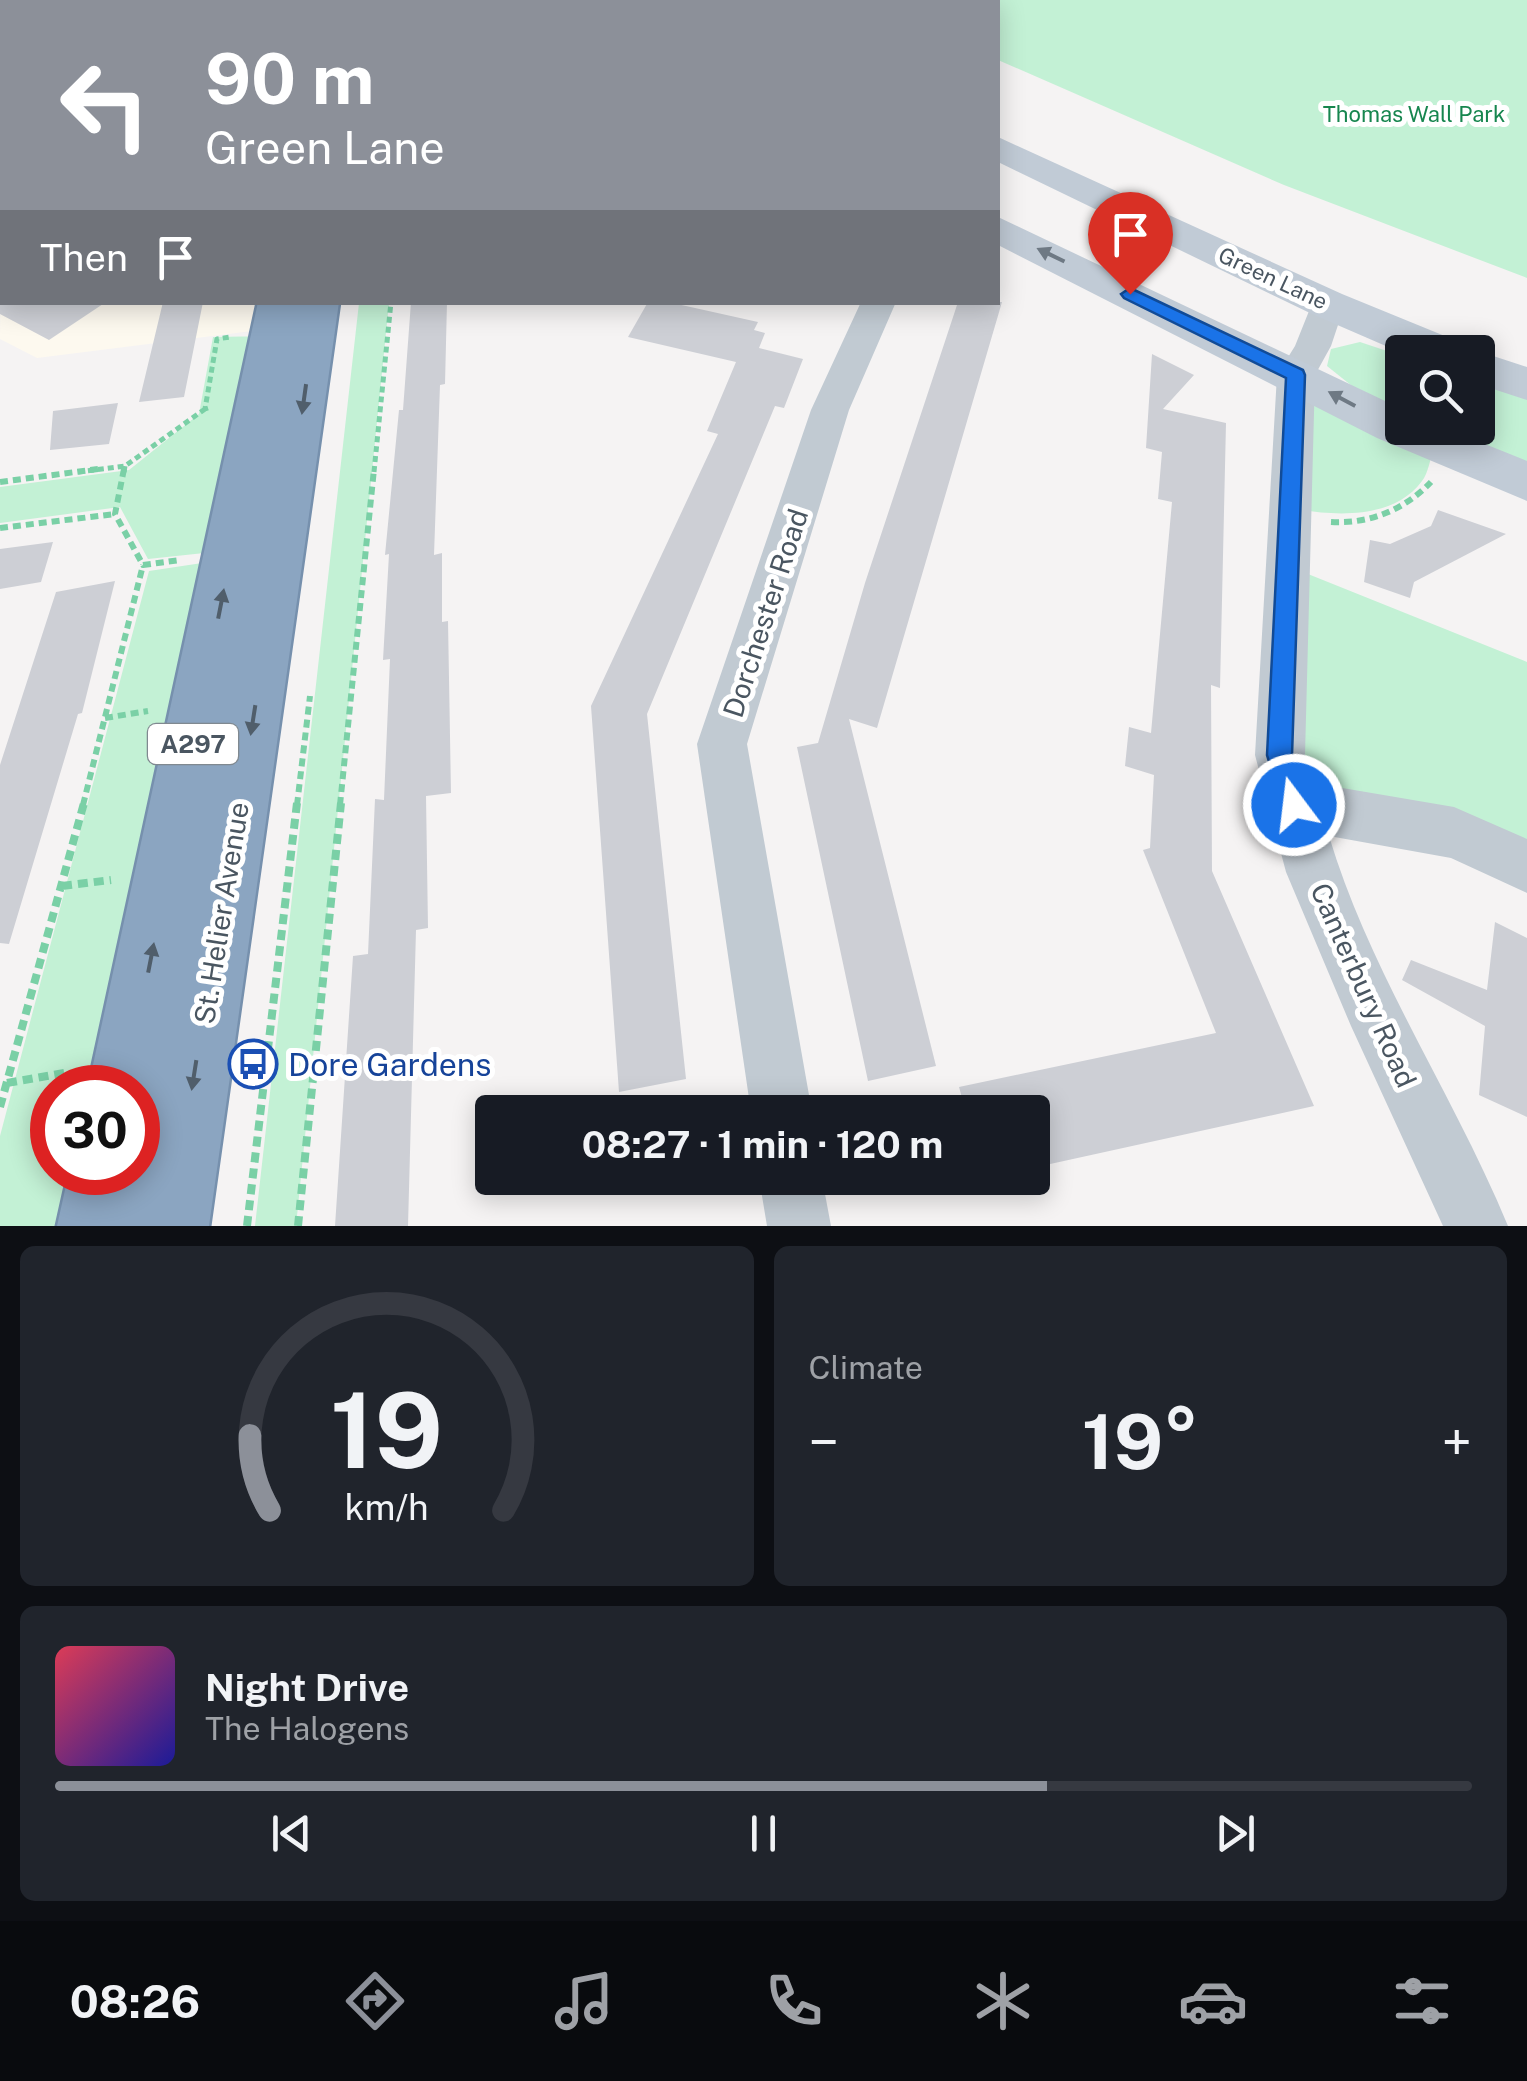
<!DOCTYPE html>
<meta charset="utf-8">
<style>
:root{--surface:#171b24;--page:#20242c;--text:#f1f3f6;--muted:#9ea1a6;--line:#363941;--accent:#8c9099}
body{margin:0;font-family:"Public Sans",sans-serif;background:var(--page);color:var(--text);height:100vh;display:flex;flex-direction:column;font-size:38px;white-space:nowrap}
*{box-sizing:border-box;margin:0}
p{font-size:32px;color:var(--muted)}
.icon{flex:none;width:55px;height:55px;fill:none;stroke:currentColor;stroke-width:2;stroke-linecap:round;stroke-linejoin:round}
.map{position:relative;height:1226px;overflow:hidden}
.side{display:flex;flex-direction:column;gap:20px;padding:20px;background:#0d0f14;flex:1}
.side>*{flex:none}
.guide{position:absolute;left:0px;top:0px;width:1000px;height:305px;box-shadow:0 5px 25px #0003;background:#8c9099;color:#fff;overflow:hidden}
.controls{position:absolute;left:1385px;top:335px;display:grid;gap:20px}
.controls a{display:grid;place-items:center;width:110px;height:110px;border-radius:10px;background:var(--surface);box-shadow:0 5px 25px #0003;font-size:50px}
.speed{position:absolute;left:30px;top:1065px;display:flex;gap:20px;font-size:50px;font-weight:700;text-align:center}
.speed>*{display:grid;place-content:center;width:130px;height:130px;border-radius:50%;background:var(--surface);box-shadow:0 5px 25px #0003;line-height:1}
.speed .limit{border:15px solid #d22;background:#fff;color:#111}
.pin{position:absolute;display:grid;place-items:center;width:85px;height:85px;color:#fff;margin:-102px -42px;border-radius:50% 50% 50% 0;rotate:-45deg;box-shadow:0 0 10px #0007}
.pin .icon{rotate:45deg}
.me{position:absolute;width:110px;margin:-55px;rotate:345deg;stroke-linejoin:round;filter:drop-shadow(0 0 8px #0008)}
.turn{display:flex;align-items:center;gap:35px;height:210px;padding:0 40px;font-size:45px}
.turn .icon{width:130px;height:130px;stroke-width:2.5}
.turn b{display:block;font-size:70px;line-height:85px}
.then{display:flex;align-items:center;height:95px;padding:0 40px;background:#0003;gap:20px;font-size:38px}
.big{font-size:75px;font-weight:700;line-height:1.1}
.side .card{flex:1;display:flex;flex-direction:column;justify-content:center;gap:15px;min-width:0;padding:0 35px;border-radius:15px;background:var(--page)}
.side .dial{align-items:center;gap:0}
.dial svg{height:260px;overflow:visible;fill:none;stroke:var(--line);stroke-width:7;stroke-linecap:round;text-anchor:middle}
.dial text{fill:var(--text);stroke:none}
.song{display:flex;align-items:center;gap:30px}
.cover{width:120px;height:120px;border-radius:15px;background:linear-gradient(135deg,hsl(350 70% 55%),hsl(240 70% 35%))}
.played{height:10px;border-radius:5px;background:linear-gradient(90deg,var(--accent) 70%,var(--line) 70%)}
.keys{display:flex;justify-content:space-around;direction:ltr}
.heat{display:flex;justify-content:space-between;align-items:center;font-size:55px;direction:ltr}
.side .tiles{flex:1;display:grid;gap:20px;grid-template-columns:1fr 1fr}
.card:last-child{grid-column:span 2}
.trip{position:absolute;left:475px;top:1095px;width:575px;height:100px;border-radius:10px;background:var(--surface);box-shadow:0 5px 25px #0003;font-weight:700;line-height:100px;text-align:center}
.tab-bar{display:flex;height:160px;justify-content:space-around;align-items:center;background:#090b0e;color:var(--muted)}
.tab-bar .icon{width:70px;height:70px}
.tab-bar .current{color:var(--accent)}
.tab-bar b{font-size:45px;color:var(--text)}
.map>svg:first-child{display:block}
.commercial{fill:#fdf9ef}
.green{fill:#c3f1d5}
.building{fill:#cdcfd5}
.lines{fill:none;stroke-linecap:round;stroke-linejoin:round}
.highway-casing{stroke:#7690ad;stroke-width:5}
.path-far3{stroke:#7ad0a6;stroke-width:4;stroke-dasharray:5 4;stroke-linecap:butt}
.path-far2{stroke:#7ad0a6;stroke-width:5;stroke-dasharray:6 4;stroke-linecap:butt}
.path-far1{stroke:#7ad0a6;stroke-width:6;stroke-dasharray:8 5;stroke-linecap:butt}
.path{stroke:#7ad0a6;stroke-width:8;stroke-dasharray:10 6;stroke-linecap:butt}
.lane{fill:#c1cad2;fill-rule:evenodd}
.street{fill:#c1cad2;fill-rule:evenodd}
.secondary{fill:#c1cbd6;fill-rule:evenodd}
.primary{fill:#b3c2d1;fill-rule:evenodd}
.highway{fill:#8ba5c1;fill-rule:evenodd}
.oneway{fill:#6e7984}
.oneway2{fill:#505e6b}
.route{fill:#1a73e8;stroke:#114b97;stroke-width:2.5}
.labels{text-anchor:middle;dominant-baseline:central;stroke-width:10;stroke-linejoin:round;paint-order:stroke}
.far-park-label{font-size:22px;fill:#17864f;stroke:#fff}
.far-street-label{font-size:22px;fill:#4a5661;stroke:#fff}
.shield{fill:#fff;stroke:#808990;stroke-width:2.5}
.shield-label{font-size:25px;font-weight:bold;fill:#4a5661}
.street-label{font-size:28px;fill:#4a5661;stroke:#fff}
.near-transit-label{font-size:32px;fill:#164399;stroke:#fff;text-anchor:start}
</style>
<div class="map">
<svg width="1527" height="1226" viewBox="0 0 1527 1226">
<rect width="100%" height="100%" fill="#f5f3f3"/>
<path class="commercial" d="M2,168V302L272,303L267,329L37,358L0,339Z"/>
<path class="green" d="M860,0H1527V278L1284,185L998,60V2Z
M359,303H389L296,1226H255Z
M266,336L223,551L148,559L120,507L0,523V487L129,470L199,414L213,337Z
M1360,342L1402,356V414L1367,398L1327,366L1331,349Z
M1478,382L1527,399V468L1431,428H1478Z
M1304,385L1433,451C1430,459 1428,474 1422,481C1395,518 1340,516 1302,510Z
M222,560L113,1087L52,1088V1172L96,1173L85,1226H0V1136L149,571Z
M1298,570L1527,662V856L1305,796Z"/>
<path class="building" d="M0,302H106L49,340L0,314Z
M163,302H203L184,397L139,402Z
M411,302H447L445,384L440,385L434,555L442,553V622L448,621L451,793L426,796L428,928L416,930L408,1226H335L353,956L368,954L375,799L384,800L390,659L383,660L389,554L385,555L399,410H403Z
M648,302H668L758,322L754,330L765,333L759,348L803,359L784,408L775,406L647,714L686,1079L619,1092L591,706L718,434L707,431L736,362L628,337Z
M958,302H1002L877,728L849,719L936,1066L868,1081L797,747L818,743L865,583Z
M1152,354L1194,375L1163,409L1226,423L1220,688L1211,685L1212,871L1314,1106L1032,1168V1112H966L959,1087L1216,1033L1143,850L1150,848L1154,775L1125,766L1129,727L1151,733L1172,502L1158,499L1162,452L1146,448Z
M118,403L109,444L50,450L53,411Z
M1438,510L1506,534L1414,582L1410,598L1364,582L1370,540L1390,544L1431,526Z
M53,542L41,582L0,589V549Z
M115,581L82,713L78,714L9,944L0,943V765L56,592Z
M1495,922L1527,938V1117L1479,1095L1485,1026L1402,980L1411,960L1487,990Z"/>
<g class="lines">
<g class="highway-casing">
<path id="highway" d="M222,0H252V2H222Z
M258,302H339L209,1226H57L69,1172H138V1150L142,1160L150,1115L138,1120V1088H88Z"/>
</g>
<path class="path-far3" d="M620,2L628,0"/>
<path class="path-far2" d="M208,408L205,409L217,339L230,337
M78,472L125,466L205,409
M124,472L125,466
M374,472L391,302"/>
<path class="path-far1" d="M124,469L115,514L143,565L180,560
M0,482L98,469
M1331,522C1370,524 1404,510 1431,482
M0,528L115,514
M105,718L148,711
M83,805L143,565
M297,805L310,696
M340,805L374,469"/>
<path class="path" d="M62,886L111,880
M7,1083L70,1072
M0,1107L84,803
M247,1226L297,803
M298,1226L341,803"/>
<path class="lane" d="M153,0H182L183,2H154Z"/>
<path class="street" d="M1327,292L1339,296L1345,304L1331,346L1315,375L1305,755L1313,783L1454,807L1527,839V893L1451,858L1329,836C1370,973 1454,1095 1508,1226H1443L1351,1026L1286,872L1255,755L1277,375L1295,346L1315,296Z
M861,302H896L849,410L747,744L812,1112H751L697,744L811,410Z
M759,1178H822L831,1226H767Z"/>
<path class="secondary" d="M507,0H541L542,2H508Z
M657,0H691L692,2H658Z
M998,137L1342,294L1457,341L1463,352L1402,353L1312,314L998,162Z
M998,217L1402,409V428H1445L1527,461V501L1377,438L998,245Z
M1478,351L1527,367V400L1478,384V352H1473Z"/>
<path class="primary" d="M2,122V145L0,146V123Z"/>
<use href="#highway" class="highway"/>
</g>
<defs><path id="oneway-solid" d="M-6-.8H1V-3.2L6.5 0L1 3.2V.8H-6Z" transform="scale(2.5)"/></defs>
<g class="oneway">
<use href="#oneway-solid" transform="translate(1051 255) rotate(-154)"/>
<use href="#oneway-solid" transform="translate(1342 399) rotate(-152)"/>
</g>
<g class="oneway2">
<use href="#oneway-solid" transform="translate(304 399) rotate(98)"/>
<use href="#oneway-solid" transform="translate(221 604) rotate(-79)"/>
<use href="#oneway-solid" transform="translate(253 720) rotate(99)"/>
<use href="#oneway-solid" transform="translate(151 958) rotate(-79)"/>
<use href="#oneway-solid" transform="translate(194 1075) rotate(99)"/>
</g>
<path class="route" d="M1130,288L1303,370L1305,375L1292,755L1307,805L1303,814L1294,818L1285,814L1267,755L1286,378L1124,298L1121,294Z"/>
<defs>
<g id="bus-ring" transform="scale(2.5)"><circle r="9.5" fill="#fff" stroke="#1a4fb4" stroke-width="1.5"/><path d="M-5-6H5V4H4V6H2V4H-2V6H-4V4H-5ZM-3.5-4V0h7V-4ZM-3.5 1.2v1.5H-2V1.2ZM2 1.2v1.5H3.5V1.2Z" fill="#1a4fb4"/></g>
</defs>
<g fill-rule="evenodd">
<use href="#bus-ring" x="253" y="1064"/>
</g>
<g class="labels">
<g class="far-park-label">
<text x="1414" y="114">Thomas Wall Park</text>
</g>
<g class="far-street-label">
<text transform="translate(1273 278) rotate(25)">Green Lane</text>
</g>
<rect class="shield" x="148" y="724" width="90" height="40" rx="8"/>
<g class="shield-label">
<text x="193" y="744">A297</text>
</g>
<g class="street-label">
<text transform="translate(765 613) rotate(-72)">Dorchester Road</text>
<text transform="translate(221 913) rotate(-81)">St. Helier Avenue</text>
<text transform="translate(1364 985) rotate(66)">Canterbury Road</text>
</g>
<g class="near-transit-label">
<text x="288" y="1064">Dore Gardens</text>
</g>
</g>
</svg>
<div class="controls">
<a><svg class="icon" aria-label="search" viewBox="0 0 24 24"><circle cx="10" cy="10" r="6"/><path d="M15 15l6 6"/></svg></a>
</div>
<div class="speed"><div class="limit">30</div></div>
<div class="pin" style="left:1130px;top:294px;background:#d93025"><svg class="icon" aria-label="arrive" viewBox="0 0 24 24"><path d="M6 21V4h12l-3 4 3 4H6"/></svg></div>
<svg class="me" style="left:1294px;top:805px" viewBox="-20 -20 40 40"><circle r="17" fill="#1a73e8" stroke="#fff" stroke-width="3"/><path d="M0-11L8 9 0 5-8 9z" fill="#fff"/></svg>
<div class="trip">08:27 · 1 min · 120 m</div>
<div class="guide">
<div class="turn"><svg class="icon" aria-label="left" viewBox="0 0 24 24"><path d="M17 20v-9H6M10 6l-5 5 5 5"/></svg><div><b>90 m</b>Green Lane</div></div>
<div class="then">Then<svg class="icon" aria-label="arrive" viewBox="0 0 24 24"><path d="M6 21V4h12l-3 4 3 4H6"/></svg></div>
</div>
</div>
<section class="side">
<div class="tiles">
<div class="card dial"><svg viewBox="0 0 100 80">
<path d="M14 69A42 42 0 1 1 86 69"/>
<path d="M14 69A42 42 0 0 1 8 46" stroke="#8c9099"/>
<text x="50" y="56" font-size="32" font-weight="700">19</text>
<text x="50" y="72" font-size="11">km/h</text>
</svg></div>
<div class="card"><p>Climate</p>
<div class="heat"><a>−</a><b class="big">19°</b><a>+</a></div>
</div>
<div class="card">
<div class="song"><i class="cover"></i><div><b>Night Drive</b><p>The Halogens</p></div></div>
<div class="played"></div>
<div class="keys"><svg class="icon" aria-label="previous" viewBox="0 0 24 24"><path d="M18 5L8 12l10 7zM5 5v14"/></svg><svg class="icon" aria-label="pause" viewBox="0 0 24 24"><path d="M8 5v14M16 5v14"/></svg><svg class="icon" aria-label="next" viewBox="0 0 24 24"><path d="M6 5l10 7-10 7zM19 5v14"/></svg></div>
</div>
</div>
</section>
<nav class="tab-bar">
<b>08:26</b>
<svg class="icon current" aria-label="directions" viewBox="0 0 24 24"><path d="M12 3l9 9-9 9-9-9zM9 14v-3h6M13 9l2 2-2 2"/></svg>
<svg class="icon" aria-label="music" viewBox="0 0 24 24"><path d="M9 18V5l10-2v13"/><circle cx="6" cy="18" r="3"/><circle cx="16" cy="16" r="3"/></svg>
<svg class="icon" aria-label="phone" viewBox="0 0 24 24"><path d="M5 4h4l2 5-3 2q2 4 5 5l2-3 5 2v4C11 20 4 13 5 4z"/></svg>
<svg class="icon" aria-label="climate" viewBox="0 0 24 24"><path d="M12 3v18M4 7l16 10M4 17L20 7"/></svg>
<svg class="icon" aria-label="car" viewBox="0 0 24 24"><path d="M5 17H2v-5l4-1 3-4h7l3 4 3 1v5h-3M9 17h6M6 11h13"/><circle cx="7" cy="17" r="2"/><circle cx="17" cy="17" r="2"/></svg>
<svg class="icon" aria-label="filters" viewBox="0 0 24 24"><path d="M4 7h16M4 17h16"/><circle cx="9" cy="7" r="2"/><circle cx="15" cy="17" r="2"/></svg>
</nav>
